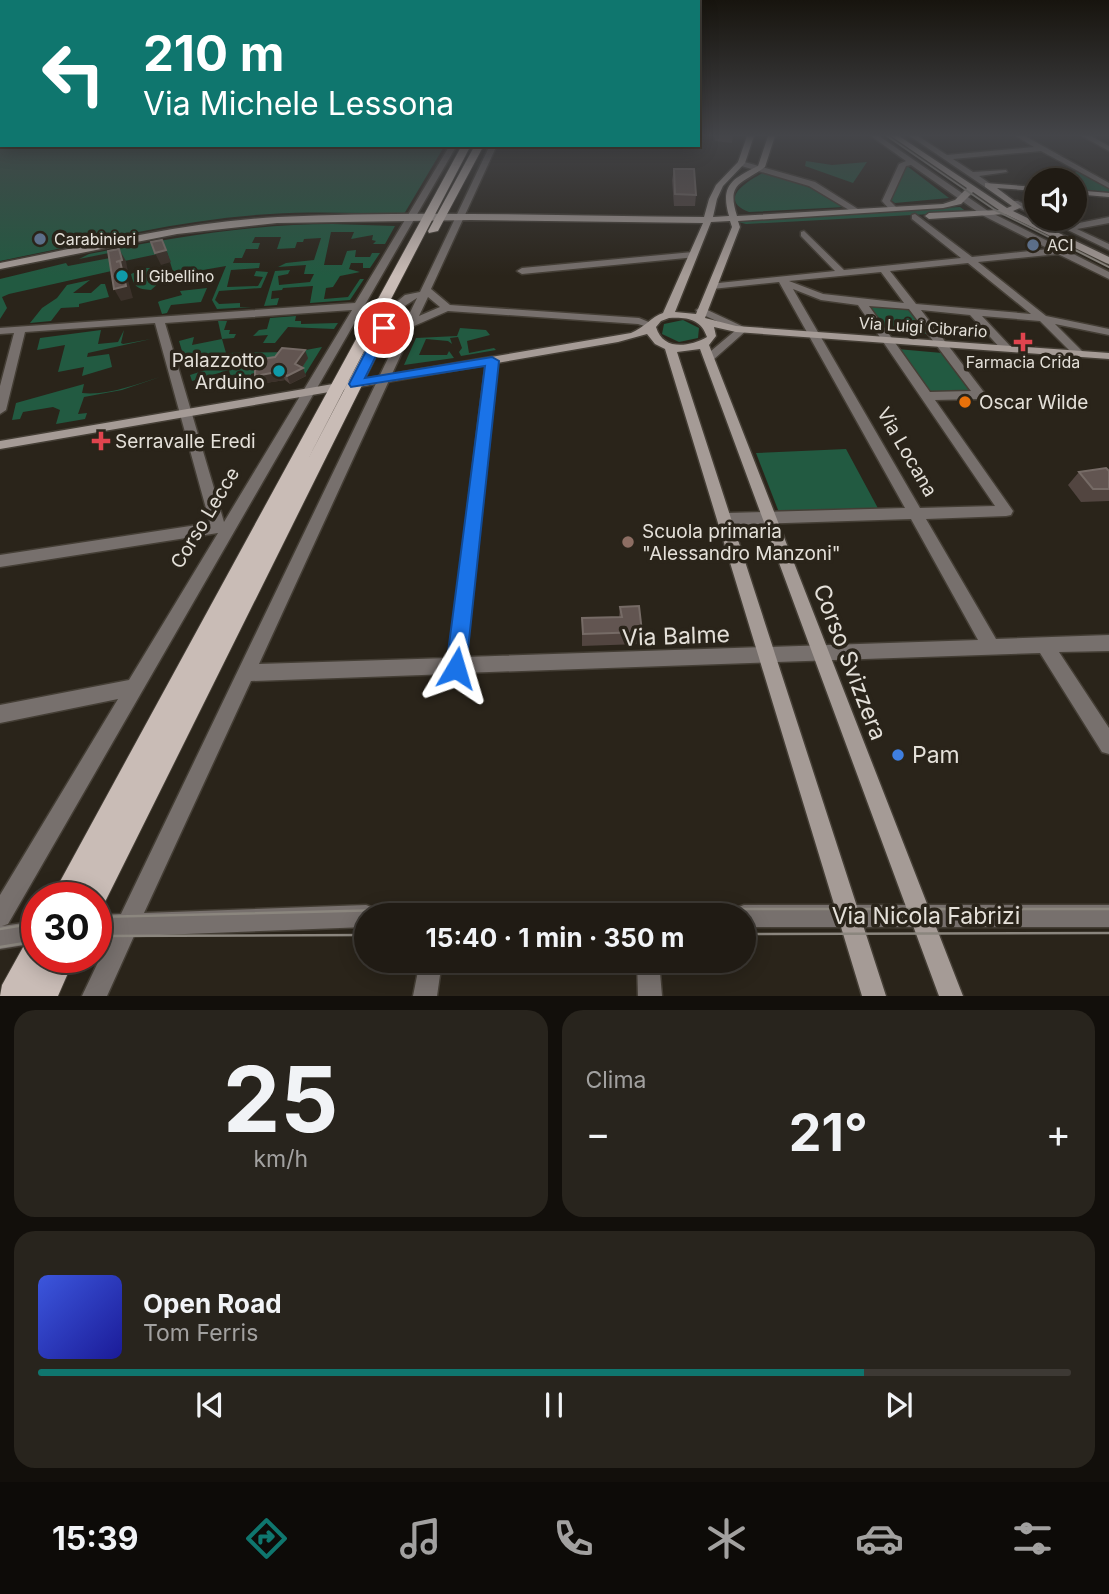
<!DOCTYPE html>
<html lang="it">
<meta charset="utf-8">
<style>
:root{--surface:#201b14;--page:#28241d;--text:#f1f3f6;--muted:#a2a1a0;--line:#3d3934;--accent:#0f766e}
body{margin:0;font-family:Inter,sans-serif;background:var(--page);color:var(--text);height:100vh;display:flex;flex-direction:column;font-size:26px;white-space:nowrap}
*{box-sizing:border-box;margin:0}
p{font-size:23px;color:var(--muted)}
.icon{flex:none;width:38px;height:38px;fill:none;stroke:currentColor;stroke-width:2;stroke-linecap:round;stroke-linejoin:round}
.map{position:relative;height:996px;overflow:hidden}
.panel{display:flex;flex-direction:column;gap:14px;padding:14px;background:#120f0b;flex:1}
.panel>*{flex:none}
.guide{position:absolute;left:0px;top:0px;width:700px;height:147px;box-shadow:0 4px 18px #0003,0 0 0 2px var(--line);background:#0f766e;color:#fff;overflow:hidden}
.tools{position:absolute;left:1024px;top:168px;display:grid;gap:14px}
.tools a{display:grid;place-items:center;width:63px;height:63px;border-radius:50%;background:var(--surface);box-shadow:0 4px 18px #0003,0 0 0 2px var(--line);font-size:35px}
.speed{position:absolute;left:21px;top:882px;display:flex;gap:14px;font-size:35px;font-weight:700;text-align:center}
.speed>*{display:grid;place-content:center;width:91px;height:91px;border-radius:50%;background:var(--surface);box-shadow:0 4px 18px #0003,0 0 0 2px var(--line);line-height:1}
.speed .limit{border:10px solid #d22;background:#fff;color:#111}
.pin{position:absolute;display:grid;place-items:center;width:60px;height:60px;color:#fff;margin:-30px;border:4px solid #fff;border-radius:50%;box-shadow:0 2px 7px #0007}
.me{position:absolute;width:77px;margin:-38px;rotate:7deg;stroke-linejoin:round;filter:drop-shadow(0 0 5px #0008)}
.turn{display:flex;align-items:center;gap:24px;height:147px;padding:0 28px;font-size:32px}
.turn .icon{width:91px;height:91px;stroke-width:2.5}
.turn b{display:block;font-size:49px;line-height:60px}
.big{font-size:52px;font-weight:700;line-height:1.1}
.panel .tile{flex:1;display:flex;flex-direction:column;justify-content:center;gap:10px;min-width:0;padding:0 24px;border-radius:21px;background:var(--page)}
.panel .dial{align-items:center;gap:0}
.dial b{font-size:91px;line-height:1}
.song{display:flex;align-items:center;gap:21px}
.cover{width:84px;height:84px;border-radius:10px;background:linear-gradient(135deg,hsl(230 70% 55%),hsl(240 70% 35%))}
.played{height:7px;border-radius:4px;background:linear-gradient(90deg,var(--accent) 80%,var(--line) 80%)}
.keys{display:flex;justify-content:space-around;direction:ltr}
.heat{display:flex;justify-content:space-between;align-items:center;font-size:38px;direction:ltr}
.panel .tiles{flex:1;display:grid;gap:14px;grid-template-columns:1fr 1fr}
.tile:last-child{grid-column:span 2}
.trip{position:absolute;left:354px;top:903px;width:402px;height:70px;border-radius:35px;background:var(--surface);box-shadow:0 4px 18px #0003,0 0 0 2px var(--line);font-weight:700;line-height:70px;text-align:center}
.menu{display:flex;height:112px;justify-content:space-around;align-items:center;background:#0d0b08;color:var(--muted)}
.menu .icon{width:49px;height:49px}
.menu .current{color:var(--accent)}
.menu b{font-size:32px;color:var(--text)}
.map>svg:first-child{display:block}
.green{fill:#225a41}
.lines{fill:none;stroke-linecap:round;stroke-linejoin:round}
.street-casing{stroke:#443e35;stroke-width:3}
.secondary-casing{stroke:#443e35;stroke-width:3}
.primary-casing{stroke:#443e35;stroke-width:2}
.street{fill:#77706d;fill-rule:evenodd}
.secondary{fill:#a59b96;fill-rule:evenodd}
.primary{fill:#c9bcb6;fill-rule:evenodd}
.tram-far1{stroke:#8b867e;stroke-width:2}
.tram{stroke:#8b867e;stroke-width:2.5}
.wall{fill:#524540}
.shaded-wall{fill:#3b312a}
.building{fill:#625551;stroke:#766b66;stroke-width:2}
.route{fill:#1a73e8;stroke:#114b97;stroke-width:2}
.service-dot{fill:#5c6f8a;stroke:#2a241a;stroke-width:2.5}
.culture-dot{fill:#0f9aa8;stroke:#2a241a;stroke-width:2.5}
.health-dot{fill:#e0444e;stroke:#2a241a;stroke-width:2.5}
.food-dot{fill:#e8710a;stroke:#2a241a;stroke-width:2.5}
.education-dot{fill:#8d6e63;stroke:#2a241a;stroke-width:2.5}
.shop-dot{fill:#3f7fe0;stroke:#2a241a;stroke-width:2.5}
.labels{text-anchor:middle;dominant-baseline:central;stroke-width:7;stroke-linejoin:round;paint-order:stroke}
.far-poi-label{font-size:16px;fill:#e4e0d9;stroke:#2a241a;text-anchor:start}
.far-street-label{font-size:16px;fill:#e4e0d9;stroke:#2a241a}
.poi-label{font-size:19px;fill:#e4e0d9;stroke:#2a241a;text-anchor:start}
.street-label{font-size:19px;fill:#e4e0d9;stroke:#2a241a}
.near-street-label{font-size:23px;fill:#e4e0d9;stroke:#2a241a}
.near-poi-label{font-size:23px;fill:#e4e0d9;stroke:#2a241a;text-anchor:start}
</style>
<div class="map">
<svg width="1109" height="996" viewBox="0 0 1109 996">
<rect width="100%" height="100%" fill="#2a241a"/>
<path class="green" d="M0,136L2,145H445L404,214C359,213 314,211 270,214C179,219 89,243 0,261Z
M806,161L832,165L867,162L853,183L805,166Z
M907,166L949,198L895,203L891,200Z
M765,172L822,192L845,207L749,212C716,199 749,180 765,172Z
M1078,172L1109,189V192L1075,189L1074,180H1060L1049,174Z
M960,207L967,212L746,224L738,222L743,219Z
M333,224L395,226L385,244H373L376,241L372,240L373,235L351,239L354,232H331L324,265H342L347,251L356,250L355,257H370L372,253H380L370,268H363V263H351L349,269L360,272L340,276L333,287L326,288L324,299L348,297L360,279H364L350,300L310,303L313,286L283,288L282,290L272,291L271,299L279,298L277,305L264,306L275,271L290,270L288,274L278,276L279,285L310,282L314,274H304L306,265L278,267L286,263L314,260L321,238L304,239L303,242H297L295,248L277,249L281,237H255L252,243H260L258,249H246L242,258H235L233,263H260L259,268L231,270L227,287L258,286L263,277L254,276L256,271L268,272L261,288L219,291L215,300L219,304L240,303V307H252L217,309L212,300L226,266L174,275L167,252L115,263L116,270L9,294L2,297L7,308L0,319V279L66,263L68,266L110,258L109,253L79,259L89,254C170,238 250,224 333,224Z
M145,268H157C161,280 160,283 151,290C137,289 134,287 131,274Z
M90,280L73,293H91L101,284H105L109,297L79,304V307L61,308L51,321L30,323L42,308L57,298L67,285Z
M207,288L201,302L171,305L167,313L162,314L158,302L160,301L182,295L180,291Z
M867,306L908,309L927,334L885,331Z
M296,316L295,321H301V324L338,323L334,329L288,327L275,343H263L268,335L253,336L259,330L267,329L270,318Z
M683,320L699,328L698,338L679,342L662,334L664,324Z
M218,321H227L224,330H230L229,334H236L234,338L222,339L226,353L295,352L322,347L304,376L298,373L308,358L251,374V379L232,382L229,370L192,381L190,375L218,366L210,354L185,361L179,341L194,337L192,345L222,339Z
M460,328L486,330L490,335L467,341L469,353L494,348L496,350L461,356L459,352L462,348L458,337L450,338L452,344L448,341L426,339L419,355H447L449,351L454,358L404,365L416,338L457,336Z
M101,330L98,344L118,342L124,330L121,343L123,344L151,339L88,353L87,357L109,354L112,367L82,376L84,367L58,372L65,345L37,350L40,338Z
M897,349L942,353L973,392L926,393Z
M160,377L122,390L84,397L78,414L87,413L85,419L56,424L60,410L53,407L23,412L20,419L12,420L16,403L84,384L82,393C107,396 137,384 160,377Z
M846,449L880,512L780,515L756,453Z"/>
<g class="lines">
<g class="street-casing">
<path id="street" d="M871,136H879L988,211L1109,272V279L1058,254L978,262L1046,316L1109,329V335L1055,324L1083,352V356H1075L1040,321L982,316L1012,348L1006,351L1002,350L970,315L921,310L986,395L980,399L935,400L1013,511L1011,515L1006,516L926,519L996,639L1109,635V651L1059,652L1109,728V754L1102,752L1040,653L462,673L456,676L450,674L251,681L144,913L366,905L374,908L377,915H366V927L134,936L107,996H82L110,937H96V915L121,914L417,298L397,311H389L388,309L405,295L420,292L490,145H497L431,289L450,305L639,318L656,325L651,328L638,324L448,311L414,326L259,664L449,658L486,361L492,358L498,361L466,657L978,640L911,519L727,525L722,523L720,519L722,515L727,513L905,508L779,282L712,289L709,288V284L835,271L801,236V232L804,231L844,270L961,258L912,219V215L915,214L972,257L1049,249L982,215L911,165L906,166L890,201L898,209L891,211L882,201L899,164L906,161ZM968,263L1031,314L916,304L890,271ZM881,272L904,303L823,294L789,281ZM793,289L821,300L858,305L995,506L920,508ZM428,297L440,307L419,316ZM869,306L909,309L971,391L930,392Z
M910,136H918L947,155L1034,147L1016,136H1025L1109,183V188L1041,151L953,159L973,172L1006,170L1007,172L979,176L992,185L985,187Z
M1082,136H1091L1109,146V151Z
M450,145H457L8,924L2,926L37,921V943L0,949V895L118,699L0,723V705L129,680L218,533L0,567V555L210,523L155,323L25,332L6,410L0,414V386L14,333L0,334V328L355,303ZM352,310L224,522L165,323Z
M741,161L815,182L861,211L854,213L809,186L738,165V161Z
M1012,201H1018L1036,210V216L1012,205Z
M1109,217V223L1077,229L1109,244V250L1045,219H1055L1069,225Z
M693,252L696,253V257L522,274L517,271L522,268Z
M701,307L748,329L713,360H705V356L736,330L697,312L696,310Z
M391,904H690L698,907L701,915H380L383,907Z
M744,905H1109V927H744V915H733L736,908Z
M420,961H442L437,996H413Z
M637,961H659L662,996H638Z"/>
</g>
<g class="secondary-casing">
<path id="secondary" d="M747,136H754L745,163L723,186L717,199L713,217L729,216C720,185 732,179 758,166L768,136H775L765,167C742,184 726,182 737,216L943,204L955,200L967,188L891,136H899L1007,208L1012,206L985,187V183L1036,187V191L997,188L1022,207L1013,211L1109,257V264L1106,263L1005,214L929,219L925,216L929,213L999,210L973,192L961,204L943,208L738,221L740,227L705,318L736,326L1109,353V359L736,332L714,327L716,336L709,345L963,996H939L700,349L677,352L886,996H862L665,349L655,344L647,334L618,342L0,449V441L631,333C644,328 651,317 663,313L703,223L471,220L277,223L177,234L0,269V263C92,245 184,222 278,217C420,210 563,216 704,217L709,199L716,185L738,162ZM730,221L732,227L696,314L675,312L711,222ZM669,318C687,317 701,319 707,337C689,347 663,351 656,327L661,321Z
M1074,190L1109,193V197L1074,194Z"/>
</g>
<g class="primary-casing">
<path id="primary" d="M462,145H471L307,461L372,337L379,333L386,337L102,908L96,910V898H51Z
M475,145H484L438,231L429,233L428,231Z
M37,936V957H75L58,996H0L2,985L27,940Z"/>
</g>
<use href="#street" class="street"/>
<use href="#secondary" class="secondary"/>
<use href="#primary" class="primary"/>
<path class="tram-far1" d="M887,136L995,210L1109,267"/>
<path class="tram" d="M96,917L427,909H1109
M0,929L37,923
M744,934L1109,933
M96,936L366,935
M0,947L37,941"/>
</g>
<path class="wall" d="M714,136H733L732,143L715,141Z
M674,169L696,195L695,206H674L672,180Z
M308,358L302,368L306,376L290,384L285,380L259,384Z
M1109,471V501L1081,502L1068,485L1079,472Z
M620,607L642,632L640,644L582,646V618L619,617Z"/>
<path class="shaded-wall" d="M162,240L171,262L161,265L155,253Z
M119,249L126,261L128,272L126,273L133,298L121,301L114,289L116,262Z
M305,350L308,358L301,369L303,368L306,376L290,384L287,376Z
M282,371L285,380L259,384L255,376Z"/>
<path class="building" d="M674,169H694L696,195L675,194Z
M162,240L166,250L155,253L151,242Z
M119,249L122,260L116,262L120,261L126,286L114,289L108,251Z
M282,348L305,350L295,364L303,368L287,376L282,371L255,376V360L275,357Z
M1106,468L1109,471V489H1093L1079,472Z
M639,606L642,632L583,634L582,618L622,617L620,607Z"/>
<linearGradient id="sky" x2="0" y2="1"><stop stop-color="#17140e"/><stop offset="0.49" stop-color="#444549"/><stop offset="1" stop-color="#444549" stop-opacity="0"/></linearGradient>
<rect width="1109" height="276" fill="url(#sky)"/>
<path class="route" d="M384,324L390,328L365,378L492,357L499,361L466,668L463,674L456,677L449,674L446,668L485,366L351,387L349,384L378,328Z"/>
<g class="service-dot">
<circle cx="40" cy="239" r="7"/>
<circle cx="1033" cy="245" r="7"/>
</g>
<g class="culture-dot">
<circle cx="122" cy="276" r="7"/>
<circle cx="279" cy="371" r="7"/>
</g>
<g class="health-dot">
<path d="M1019.5 331.5h7v7h7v7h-7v7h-7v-7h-7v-7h7z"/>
<path d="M97.5 430.5h7v7h7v7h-7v7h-7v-7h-7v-7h7z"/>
</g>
<circle class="food-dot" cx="965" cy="402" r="7"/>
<circle class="education-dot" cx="628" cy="542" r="7"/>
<circle class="shop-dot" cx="898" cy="755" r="7"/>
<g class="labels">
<g class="far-poi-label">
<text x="54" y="239">Carabinieri</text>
<text x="1047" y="245">ACI</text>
<text x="136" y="276">Il Gibellino</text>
<text x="1023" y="362" text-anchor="middle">Farmacia Crida</text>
</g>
<g class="far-street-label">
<text transform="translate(923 327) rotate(4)">Via Luigi Cibrario</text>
</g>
<g class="poi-label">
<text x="265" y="360" text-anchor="end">Palazzotto<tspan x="265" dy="22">Arduino</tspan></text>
<text x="979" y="402">Oscar Wilde</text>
<text x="115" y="441">Serravalle Eredi</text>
<text x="642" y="531">Scuola primaria<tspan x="642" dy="22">"Alessandro Manzoni"</tspan></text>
</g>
<g class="street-label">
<text transform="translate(907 452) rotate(60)">Via Locana</text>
<text transform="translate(205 518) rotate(-59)">Corso Lecce</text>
</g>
<g class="near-street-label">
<text transform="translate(676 636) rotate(-2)">Via Balme</text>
<text transform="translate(850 662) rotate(69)">Corso Svizzera</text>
<text x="926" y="916">Via Nicola Fabrizi</text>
</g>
<g class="near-poi-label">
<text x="912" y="755">Pam</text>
</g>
</g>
</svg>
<div class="tools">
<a><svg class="icon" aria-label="sound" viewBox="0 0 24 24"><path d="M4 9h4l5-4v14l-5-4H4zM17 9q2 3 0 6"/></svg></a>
</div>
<div class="speed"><div class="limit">30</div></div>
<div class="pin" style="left:384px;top:328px;background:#d93025"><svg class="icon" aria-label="arrive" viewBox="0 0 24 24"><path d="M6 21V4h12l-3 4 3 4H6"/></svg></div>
<svg class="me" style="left:456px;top:668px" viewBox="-20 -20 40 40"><path d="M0-17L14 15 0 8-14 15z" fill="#1a73e8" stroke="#fff" stroke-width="4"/></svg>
<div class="trip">15:40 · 1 min · 350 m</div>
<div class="guide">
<div class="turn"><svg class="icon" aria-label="left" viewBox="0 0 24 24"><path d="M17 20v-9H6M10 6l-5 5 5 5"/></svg><div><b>210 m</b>Via Michele Lessona</div></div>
</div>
</div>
<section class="panel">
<div class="tiles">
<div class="tile dial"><b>25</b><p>km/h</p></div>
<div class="tile"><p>Clima</p>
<div class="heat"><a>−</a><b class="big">21°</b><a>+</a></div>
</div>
<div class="tile">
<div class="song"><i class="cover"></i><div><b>Open Road</b><p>Tom Ferris</p></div></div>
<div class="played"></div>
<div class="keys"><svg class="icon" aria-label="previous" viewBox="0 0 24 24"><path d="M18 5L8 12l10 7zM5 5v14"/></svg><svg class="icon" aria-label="pause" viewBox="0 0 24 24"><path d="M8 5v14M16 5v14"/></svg><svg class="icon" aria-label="next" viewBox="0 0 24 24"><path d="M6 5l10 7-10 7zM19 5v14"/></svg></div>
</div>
</div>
</section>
<nav class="menu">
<b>15:39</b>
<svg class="icon current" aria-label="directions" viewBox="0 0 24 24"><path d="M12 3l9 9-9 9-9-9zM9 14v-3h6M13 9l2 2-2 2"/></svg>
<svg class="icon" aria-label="music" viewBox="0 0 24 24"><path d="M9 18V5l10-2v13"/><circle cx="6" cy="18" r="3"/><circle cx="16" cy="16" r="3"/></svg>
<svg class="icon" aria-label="phone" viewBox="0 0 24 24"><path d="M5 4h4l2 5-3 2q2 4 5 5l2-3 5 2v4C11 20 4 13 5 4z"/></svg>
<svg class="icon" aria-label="climate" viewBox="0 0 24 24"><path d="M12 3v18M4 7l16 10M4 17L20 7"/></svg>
<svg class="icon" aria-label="car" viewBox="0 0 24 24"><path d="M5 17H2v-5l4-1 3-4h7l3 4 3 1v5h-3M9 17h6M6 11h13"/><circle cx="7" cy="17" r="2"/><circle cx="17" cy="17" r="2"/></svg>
<svg class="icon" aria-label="filters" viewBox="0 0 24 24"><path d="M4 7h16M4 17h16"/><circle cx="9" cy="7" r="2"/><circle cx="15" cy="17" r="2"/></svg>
</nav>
